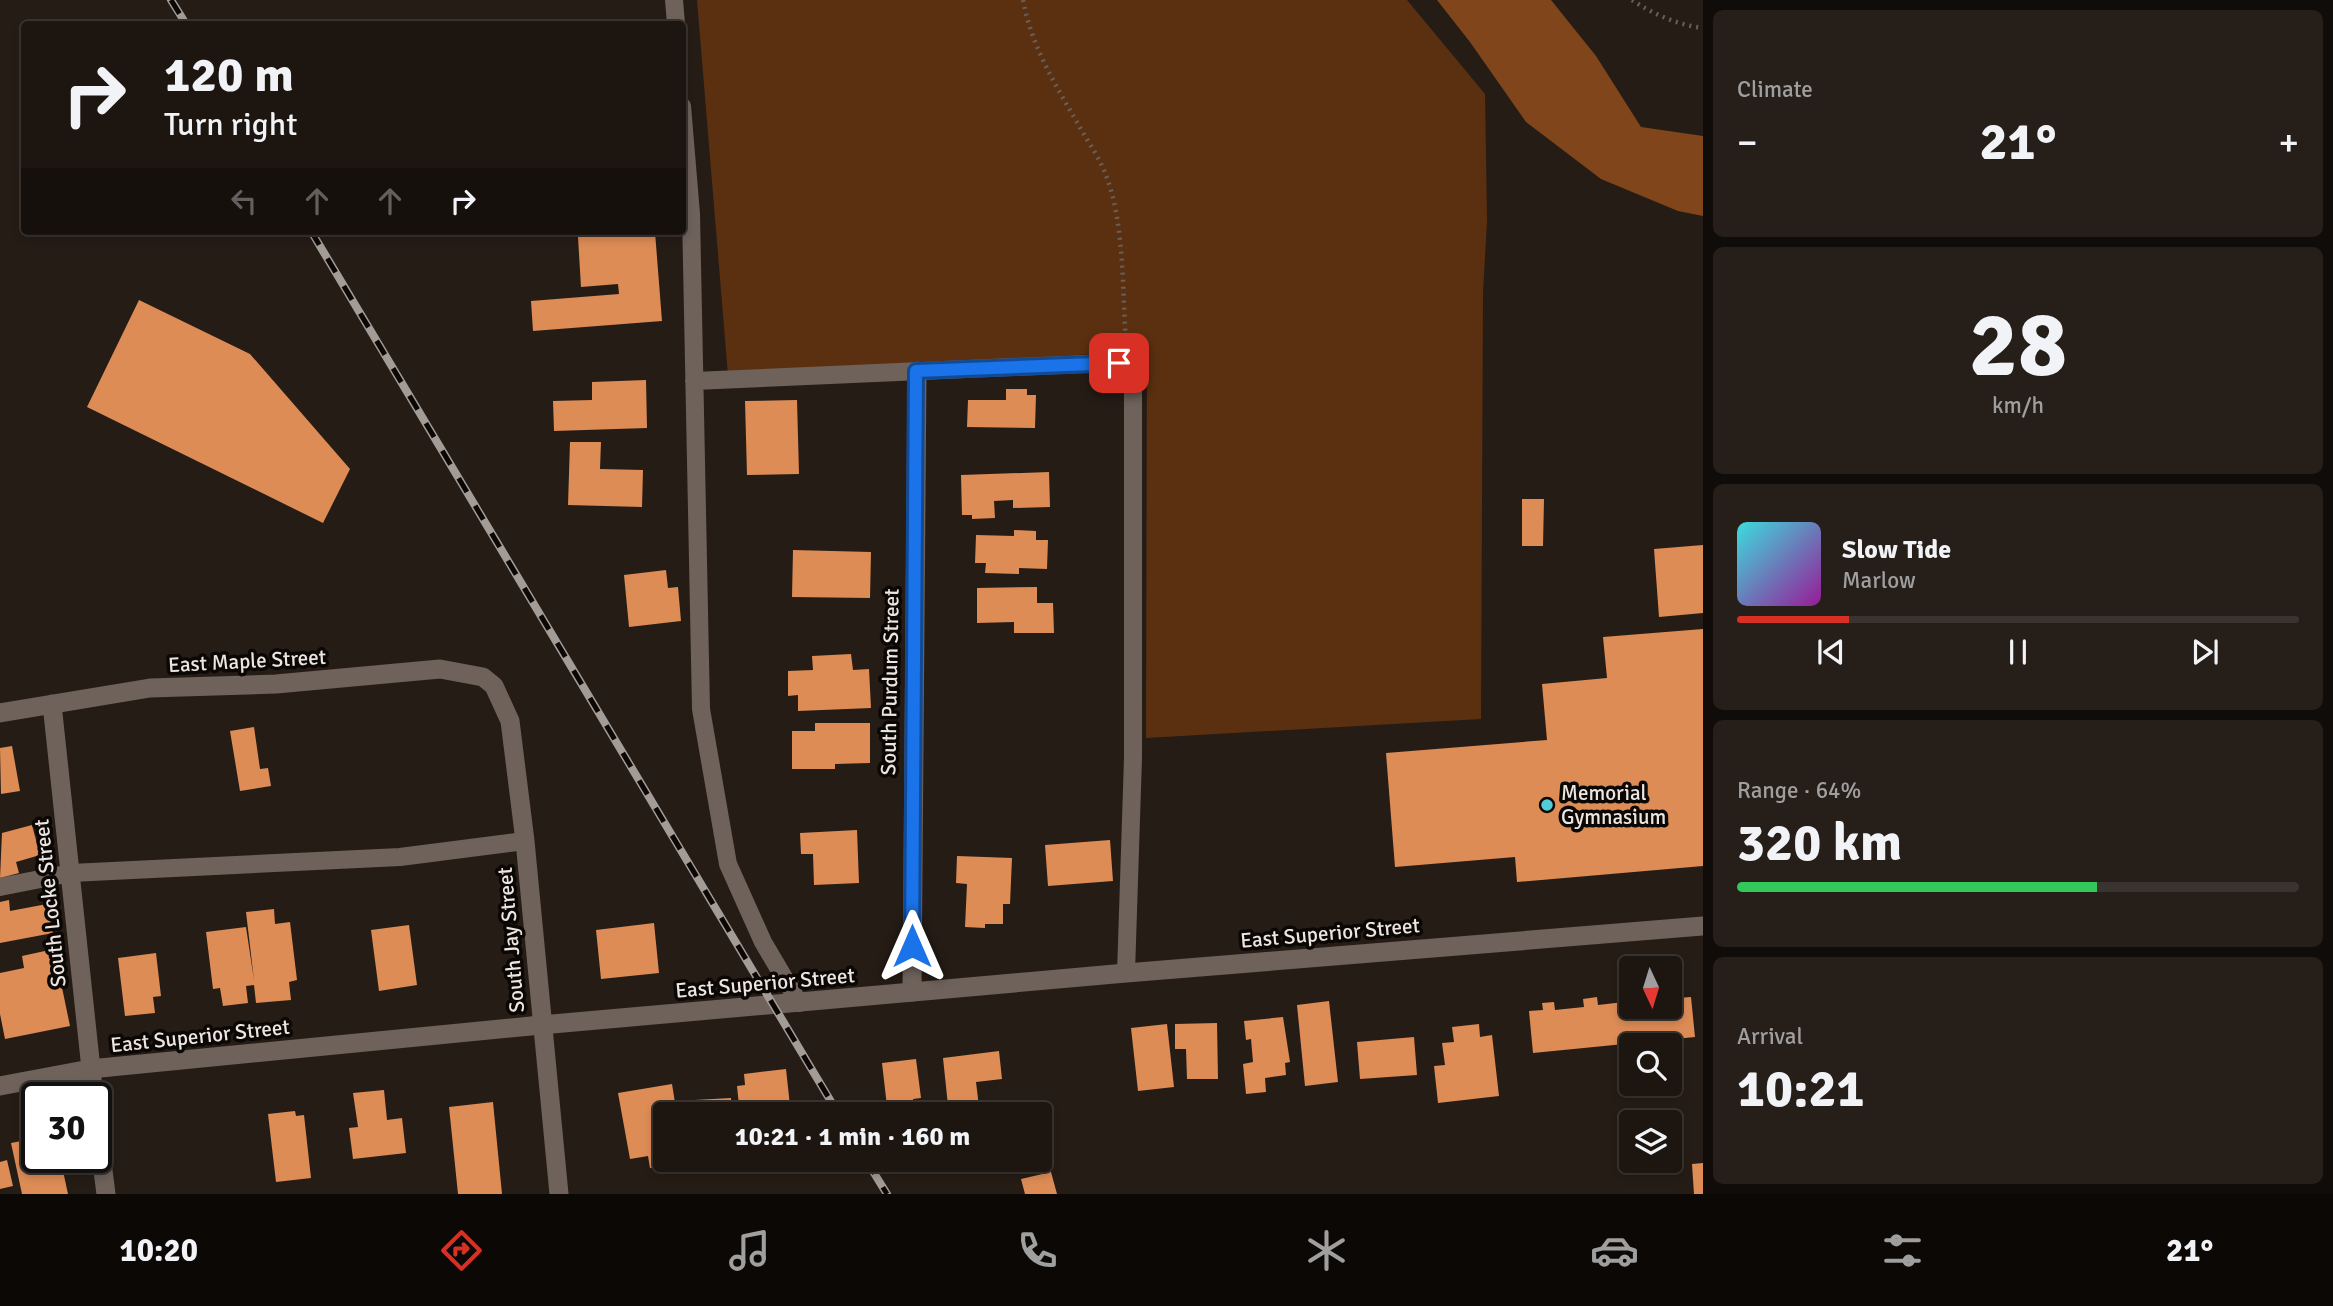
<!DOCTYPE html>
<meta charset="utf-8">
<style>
:root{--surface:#1c1510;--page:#251e19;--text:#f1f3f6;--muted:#a09f9f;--line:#3a3430;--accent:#d93025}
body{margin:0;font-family:Signika,sans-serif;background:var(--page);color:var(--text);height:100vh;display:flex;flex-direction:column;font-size:26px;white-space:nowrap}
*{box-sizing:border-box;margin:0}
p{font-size:23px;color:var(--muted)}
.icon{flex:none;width:38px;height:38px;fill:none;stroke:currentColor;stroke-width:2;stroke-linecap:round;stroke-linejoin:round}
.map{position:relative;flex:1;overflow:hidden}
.drawer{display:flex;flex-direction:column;gap:10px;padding:10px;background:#0f0c09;width:630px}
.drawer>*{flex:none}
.hud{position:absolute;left:21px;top:21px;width:665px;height:214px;border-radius:7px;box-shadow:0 4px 10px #0003,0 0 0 2px var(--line);background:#1c1510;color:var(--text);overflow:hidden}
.needle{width:46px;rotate:176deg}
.fabs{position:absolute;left:1619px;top:956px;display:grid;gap:14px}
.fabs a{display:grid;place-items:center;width:63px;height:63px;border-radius:7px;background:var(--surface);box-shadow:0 4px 10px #0003,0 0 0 2px var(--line);font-size:35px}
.speed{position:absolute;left:21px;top:1082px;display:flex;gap:14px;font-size:35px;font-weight:700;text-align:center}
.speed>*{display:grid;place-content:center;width:91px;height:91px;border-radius:50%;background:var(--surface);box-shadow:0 4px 10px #0003,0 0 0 2px var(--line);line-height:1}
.speed .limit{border:4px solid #111;border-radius:10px;background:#fff;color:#111}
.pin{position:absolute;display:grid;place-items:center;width:60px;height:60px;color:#fff;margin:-30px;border-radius:14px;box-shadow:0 4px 10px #0006}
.me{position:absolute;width:77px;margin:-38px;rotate:0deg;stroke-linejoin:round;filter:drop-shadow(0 0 5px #0008)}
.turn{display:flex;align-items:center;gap:24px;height:147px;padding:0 28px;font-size:32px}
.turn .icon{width:91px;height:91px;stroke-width:2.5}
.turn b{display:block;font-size:49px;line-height:60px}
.lanes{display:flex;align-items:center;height:66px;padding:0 28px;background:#0003;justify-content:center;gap:35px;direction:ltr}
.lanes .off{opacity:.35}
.big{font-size:52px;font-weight:700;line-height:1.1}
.drawer .card{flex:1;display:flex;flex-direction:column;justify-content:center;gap:10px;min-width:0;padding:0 24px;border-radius:10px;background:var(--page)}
.drawer .dial{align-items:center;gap:0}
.dial b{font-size:91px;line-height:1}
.song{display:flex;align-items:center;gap:21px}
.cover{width:84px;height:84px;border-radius:10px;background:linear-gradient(135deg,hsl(180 70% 55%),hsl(300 70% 35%))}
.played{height:7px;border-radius:4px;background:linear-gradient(90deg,var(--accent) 20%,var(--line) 20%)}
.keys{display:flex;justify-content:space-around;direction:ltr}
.heat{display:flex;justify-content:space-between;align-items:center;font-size:38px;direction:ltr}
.charge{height:10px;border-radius:5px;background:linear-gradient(90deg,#34c759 64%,var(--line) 0)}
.trip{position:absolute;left:653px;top:1102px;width:399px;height:70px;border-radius:7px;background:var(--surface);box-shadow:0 4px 10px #0003,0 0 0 2px var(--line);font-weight:700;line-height:70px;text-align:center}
.tabs{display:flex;height:112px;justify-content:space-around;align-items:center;background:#0b0806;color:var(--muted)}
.tabs .icon{width:49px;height:49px}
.tabs .selected{color:var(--accent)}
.tabs b{font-size:32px;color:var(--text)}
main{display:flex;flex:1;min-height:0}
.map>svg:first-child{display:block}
.green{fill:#5b3011}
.water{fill:#80451b}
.building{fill:#dd8c56}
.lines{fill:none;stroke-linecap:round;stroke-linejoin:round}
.path{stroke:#685f59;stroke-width:4.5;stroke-dasharray:2 5;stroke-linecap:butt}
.service{stroke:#6e625b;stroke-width:18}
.minor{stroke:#6e625b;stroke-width:19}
.tertiary{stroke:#6e625b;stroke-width:19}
.rail-casing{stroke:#a39b96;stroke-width:8}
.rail{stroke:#0b0705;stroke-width:5;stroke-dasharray:16;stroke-linecap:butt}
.route-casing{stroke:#114b97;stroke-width:18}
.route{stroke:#1a73e8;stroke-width:12}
.poi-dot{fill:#52ccd6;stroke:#0b0705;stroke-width:2.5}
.labels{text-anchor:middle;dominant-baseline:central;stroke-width:7;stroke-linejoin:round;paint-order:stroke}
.street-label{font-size:21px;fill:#ece5e1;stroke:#0b0705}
.poi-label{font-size:21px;fill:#ece5e1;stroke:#0b0705;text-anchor:start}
</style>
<main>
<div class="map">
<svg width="1703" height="1194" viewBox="0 0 1703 1194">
<rect width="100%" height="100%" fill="#261c16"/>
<path class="green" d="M697,0H1407L1485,94L1487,221L1483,292L1481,719L1146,738L1147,351L728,375Z"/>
<path class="water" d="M1437,0H1551L1596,56L1641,127L1703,136V216L1678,211L1601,179L1526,122L1470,42Z"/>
<path class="building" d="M655,232L662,321L533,331L531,301L619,294L618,284L581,287L578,237Z
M139,300L250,354L350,469L323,523L87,407Z
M646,380L647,428L554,431L553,401L592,400V382Z
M1006,389H1027V395H1036L1035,428L967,427L968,400H1006Z
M797,400L799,474L747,475L745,401Z
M570,442H601L600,469L643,470L642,507L568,505Z
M1049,472L1050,507L1013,508V500L994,501L995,518L972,519V515H962L961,475Z
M1522,499H1544L1543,546H1522Z
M1014,530L1036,531V540H1048L1047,569L1019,568V574L985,573L986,563H975L976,535L1014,536Z
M1703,545V613L1659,617L1654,549Z
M793,550L871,552L870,598L792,597Z
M666,570L668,588L678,587L681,621L629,627L624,575Z
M1037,587V603H1053L1054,633H1014V622L977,623V588Z
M1703,629V866L1517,882L1515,857L1395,867L1386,753L1547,740L1542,684L1607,678L1603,637Z
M851,654L853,670L869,669L871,708L798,711V695L788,696V671L813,670L812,656Z
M815,723H870V763L835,764V769H792V731H815Z
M254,727L260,769L268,768L271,786L240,791L230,731Z
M12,746L20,791L1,794L0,748Z
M32,825L40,855L16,862L19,873L0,878L2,833Z
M857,830L859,883L814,885L813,854H801L800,833Z
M1110,840L1113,881L1048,886L1045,845Z
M957,856L1012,858L1010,904H1003V924H985V928L965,927L967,884L956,883Z
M9,900L10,911L47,904L53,933L0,943V902Z
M274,909L275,924L290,922L297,980L289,982L291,1000L256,1003L254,985L246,986L248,1003L223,1006L220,988L213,989L206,932L246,927L254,980L246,912Z
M654,923L659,973L601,979L596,930Z
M409,925L417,985L379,991L371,930Z
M54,949L70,1026L5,1039L0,1014V973L24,968L22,956Z
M156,953L161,996L153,997L155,1013L125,1016L118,958Z
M1670,991H1677L1678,998L1691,997L1695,1037L1533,1053L1529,1011L1543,1010L1542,1003L1554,1002L1555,1010L1584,1007L1583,999L1597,997L1598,1005L1624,1002L1623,995L1631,994V1006H1670Z
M1329,1001L1338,1082L1305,1086L1297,1005Z
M1283,1017L1290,1062L1285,1063L1286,1075L1265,1078L1266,1092L1246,1094L1243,1064L1253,1062L1251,1039L1246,1040L1244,1021Z
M1217,1023L1218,1079H1187L1186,1049H1175V1024Z
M1167,1024L1174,1087L1138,1091L1131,1028Z
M1479,1024L1480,1037L1492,1035L1499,1096L1438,1103L1434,1066L1445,1065L1442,1043L1454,1042L1452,1027Z
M1414,1037L1417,1075L1360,1079L1357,1042Z
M999,1051L1002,1079L976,1082L980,1115H949L943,1058Z
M916,1059L921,1098L913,1099L915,1115H888L882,1063Z
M786,1069L791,1115H740L737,1086L745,1085L744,1074Z
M672,1084L677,1115H665V1160L688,1162L650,1168L648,1156L630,1159L618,1093Z
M384,1090L387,1120L402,1118L406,1153L353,1159L349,1128L358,1127L353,1093Z
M731,1098L732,1115H695L694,1100Z
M493,1102L502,1194H458L449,1107Z
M295,1111L296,1116L304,1115L311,1178L276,1182L268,1114Z
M37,1138V1157H60L68,1194H22L11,1143Z
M7,1160L13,1186L0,1189V1162Z
M1703,1163V1194H1694L1692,1164Z
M1051,1172L1057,1194H1025L1021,1179Z"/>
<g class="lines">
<path class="path" d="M1023,0C1032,49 1058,89 1082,131C1090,145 1100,159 1105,173C1125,222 1122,290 1126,343
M1632,0C1653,14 1678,25 1703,28"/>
<path class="service" d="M674,0L676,24
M682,106L691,214L701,709L728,864L763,942L799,1003
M694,381L1106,363L1128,365L1133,371V758L1126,973
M0,887L71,873L400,857L525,841"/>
<path class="minor" d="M52,704L94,1097
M0,713L150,688L276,684L440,669L483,677L494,686L510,721L525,841L559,1194
M912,992L917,371
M96,1116L106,1194"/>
<path class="tertiary" d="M0,1086L90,1069L541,1025L1126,973L1703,926"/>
<g class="rail-casing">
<path id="rail" d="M171,0L186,24
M311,231L839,1115
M866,1160L887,1194"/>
</g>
<use href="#rail" class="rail"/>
</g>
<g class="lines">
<g class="route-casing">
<path id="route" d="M912,946L916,371L1119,363"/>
</g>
<use href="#route" class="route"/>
</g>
<circle class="poi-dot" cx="1547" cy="805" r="7"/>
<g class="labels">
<g class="street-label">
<text transform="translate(247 661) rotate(-3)">East Maple Street</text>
<text transform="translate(890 682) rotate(-89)">South Purdum Street</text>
<text transform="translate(50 903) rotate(-96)">South Locke Street</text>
<text transform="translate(1330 933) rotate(-5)">East Superior Street</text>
<text transform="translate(511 940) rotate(-95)">South Jay Street</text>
<text transform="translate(765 983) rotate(-5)">East Superior Street</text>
<text transform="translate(200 1036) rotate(-6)">East Superior Street</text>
</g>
<g class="poi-label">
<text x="1561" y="793">Memorial<tspan x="1561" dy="24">Gymnasium</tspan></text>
</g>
</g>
</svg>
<div class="fabs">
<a><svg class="needle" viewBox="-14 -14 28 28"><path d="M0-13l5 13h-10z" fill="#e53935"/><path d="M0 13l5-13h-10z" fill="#a09f9f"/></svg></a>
<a><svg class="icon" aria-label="search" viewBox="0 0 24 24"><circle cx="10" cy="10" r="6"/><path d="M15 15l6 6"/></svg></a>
<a><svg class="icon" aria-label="layers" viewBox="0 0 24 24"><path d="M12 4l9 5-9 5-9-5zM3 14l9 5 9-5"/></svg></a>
</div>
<div class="speed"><div class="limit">30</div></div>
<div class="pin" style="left:1119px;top:363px;background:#d93025"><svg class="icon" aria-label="arrive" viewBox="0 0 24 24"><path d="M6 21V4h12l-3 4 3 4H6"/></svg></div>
<svg class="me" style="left:912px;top:946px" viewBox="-20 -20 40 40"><path d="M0-17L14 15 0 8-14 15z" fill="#1a73e8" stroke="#fff" stroke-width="4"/></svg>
<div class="trip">10:21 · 1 min · 160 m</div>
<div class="hud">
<div class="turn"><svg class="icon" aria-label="right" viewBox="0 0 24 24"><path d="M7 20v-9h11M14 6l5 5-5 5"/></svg><div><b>120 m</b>Turn right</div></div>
<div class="lanes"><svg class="icon off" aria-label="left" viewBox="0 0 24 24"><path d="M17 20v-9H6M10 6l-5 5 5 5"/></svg><svg class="icon off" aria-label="ahead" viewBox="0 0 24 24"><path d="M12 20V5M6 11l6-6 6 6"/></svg><svg class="icon off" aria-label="ahead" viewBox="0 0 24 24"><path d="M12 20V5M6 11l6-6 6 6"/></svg><svg class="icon" aria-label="right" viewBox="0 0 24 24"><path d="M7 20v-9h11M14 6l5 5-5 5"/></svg></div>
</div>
</div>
<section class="drawer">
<div class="card"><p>Climate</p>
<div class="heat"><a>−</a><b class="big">21°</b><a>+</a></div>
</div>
<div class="card dial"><b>28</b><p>km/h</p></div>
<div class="card">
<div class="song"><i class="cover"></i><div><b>Slow Tide</b><p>Marlow</p></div></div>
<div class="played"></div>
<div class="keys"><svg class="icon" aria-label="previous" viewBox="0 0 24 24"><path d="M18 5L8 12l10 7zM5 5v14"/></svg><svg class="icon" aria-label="pause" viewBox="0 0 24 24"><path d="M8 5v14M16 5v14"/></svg><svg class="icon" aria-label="next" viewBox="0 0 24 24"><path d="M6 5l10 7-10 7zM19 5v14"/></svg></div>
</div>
<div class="card"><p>Range · 64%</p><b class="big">320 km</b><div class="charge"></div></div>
<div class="card"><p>Arrival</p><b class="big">10:21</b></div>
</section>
</main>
<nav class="tabs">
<b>10:20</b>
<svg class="icon selected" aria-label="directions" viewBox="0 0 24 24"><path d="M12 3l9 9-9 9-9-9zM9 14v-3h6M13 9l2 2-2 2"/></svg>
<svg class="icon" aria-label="music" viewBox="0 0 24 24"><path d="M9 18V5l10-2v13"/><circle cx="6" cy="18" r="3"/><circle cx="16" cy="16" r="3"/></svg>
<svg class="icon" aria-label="phone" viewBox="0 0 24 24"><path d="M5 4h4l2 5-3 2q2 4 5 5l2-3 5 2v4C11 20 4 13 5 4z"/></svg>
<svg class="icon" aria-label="climate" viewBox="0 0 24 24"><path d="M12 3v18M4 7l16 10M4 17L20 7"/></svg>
<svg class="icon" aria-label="car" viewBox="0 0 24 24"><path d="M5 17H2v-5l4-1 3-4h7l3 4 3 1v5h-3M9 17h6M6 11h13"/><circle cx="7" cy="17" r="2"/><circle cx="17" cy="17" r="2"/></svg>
<svg class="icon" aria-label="filters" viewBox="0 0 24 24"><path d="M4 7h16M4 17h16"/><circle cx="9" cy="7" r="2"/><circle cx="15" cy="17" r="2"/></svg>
<b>21°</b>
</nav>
